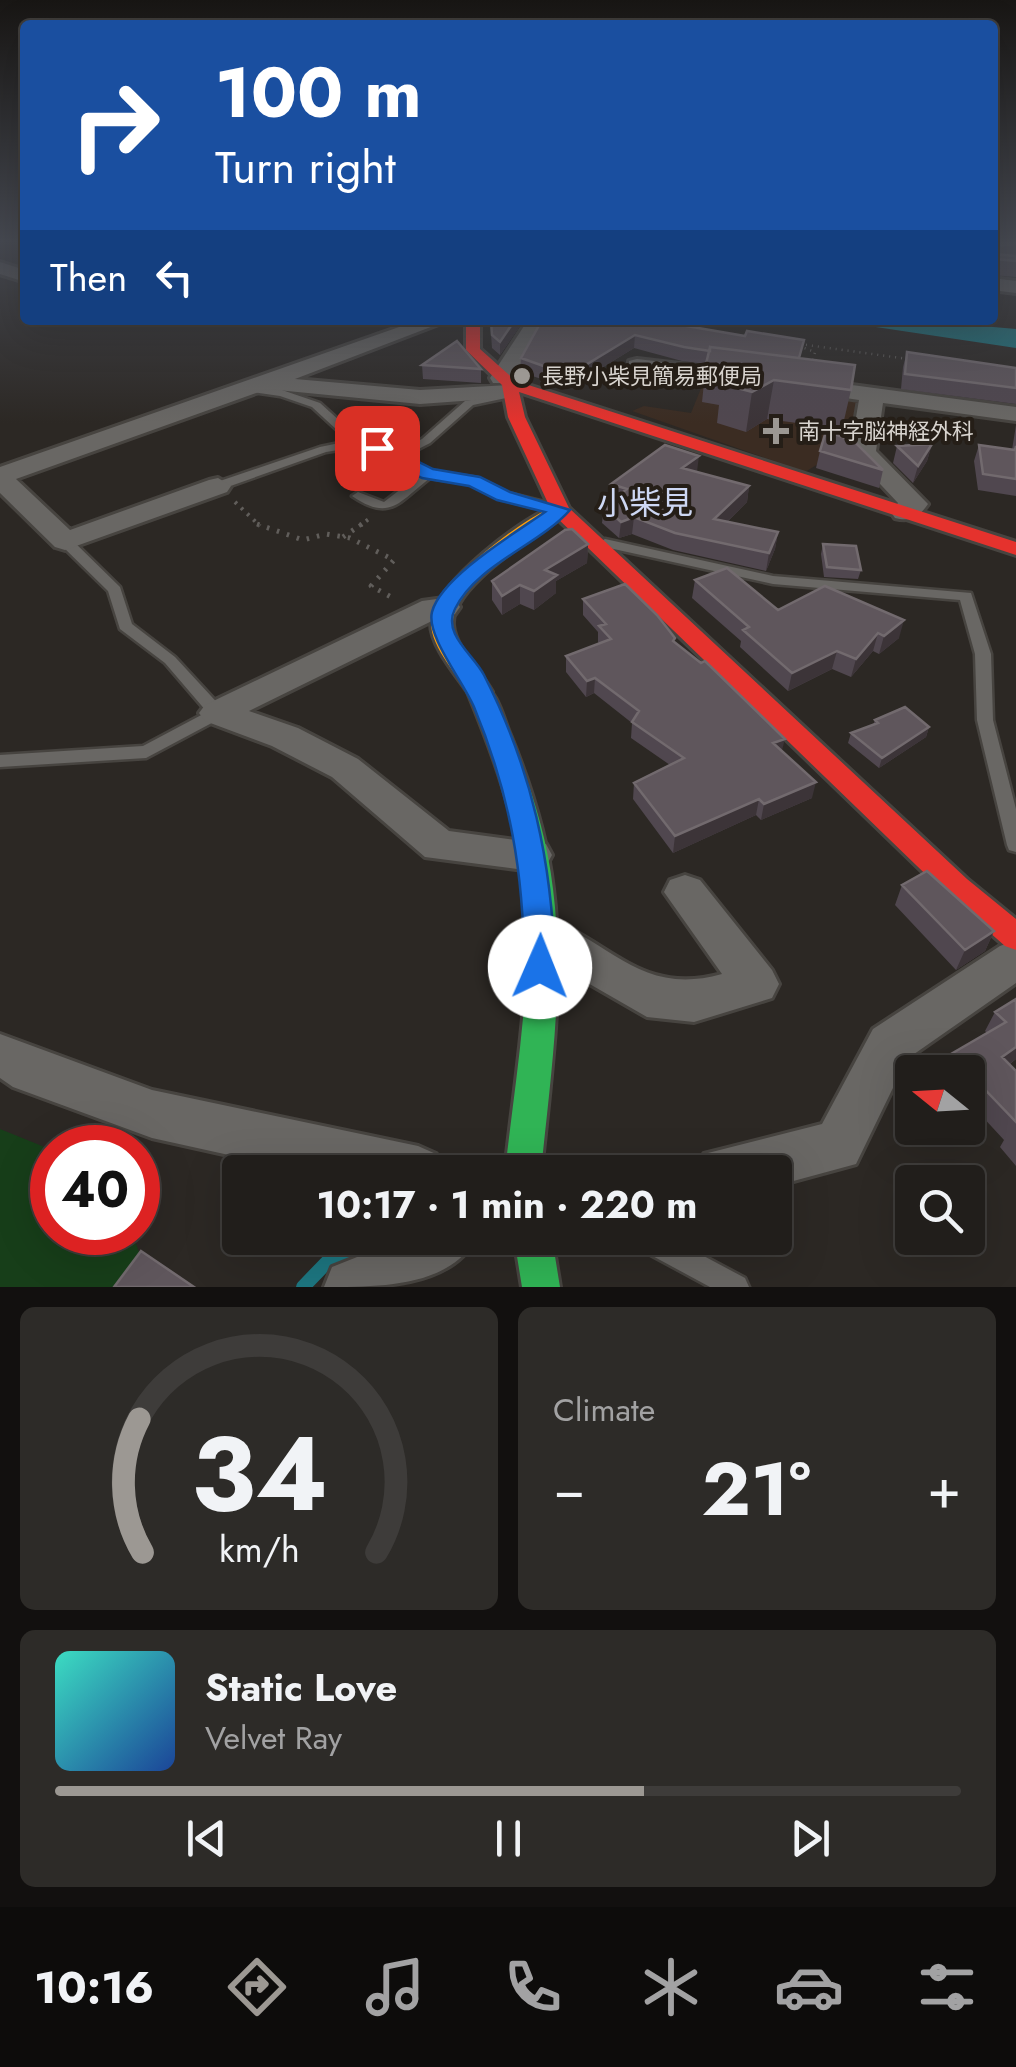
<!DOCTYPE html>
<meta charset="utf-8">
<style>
:root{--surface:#211e1b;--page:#2d2b28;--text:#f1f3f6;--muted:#a2a2a3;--line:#3e3c3a;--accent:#9c9893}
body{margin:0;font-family:Jost,"Noto Sans JP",sans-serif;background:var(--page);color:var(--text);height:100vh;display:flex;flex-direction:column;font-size:38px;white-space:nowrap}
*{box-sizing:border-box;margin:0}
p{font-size:32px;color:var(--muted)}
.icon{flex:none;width:55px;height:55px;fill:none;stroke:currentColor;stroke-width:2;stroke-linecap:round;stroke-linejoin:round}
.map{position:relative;height:1287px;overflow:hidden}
.sheet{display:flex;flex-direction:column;gap:20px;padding:20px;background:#12100f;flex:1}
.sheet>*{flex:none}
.hud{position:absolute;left:20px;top:20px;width:978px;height:305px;border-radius:10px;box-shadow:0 10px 40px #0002,0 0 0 2px var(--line);background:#1a4fa0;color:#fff;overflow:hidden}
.needle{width:65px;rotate:288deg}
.fabs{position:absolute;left:895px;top:1055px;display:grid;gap:20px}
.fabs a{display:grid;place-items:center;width:90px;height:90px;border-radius:10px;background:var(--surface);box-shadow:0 10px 40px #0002,0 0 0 2px var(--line);font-size:50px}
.speed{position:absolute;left:30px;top:1125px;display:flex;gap:20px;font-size:50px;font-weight:700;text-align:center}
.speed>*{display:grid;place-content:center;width:130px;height:130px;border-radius:50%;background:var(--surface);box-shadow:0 10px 40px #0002,0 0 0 2px var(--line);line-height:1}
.speed .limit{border:15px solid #d22;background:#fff;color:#111}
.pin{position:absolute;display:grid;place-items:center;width:85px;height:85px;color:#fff;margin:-42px;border-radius:20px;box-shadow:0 5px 15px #0006}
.me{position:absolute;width:110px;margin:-55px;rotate:1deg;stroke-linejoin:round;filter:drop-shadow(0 0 8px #0008)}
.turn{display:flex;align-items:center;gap:35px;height:210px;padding:0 30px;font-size:45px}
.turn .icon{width:130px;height:130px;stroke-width:2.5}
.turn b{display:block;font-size:70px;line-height:85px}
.then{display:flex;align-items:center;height:95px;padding:0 30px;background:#0003;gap:20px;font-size:38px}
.big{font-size:75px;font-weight:700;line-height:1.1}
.sheet .card{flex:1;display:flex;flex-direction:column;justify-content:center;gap:15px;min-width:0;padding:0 35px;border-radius:15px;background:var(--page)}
.sheet .dial{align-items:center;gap:0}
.dial svg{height:260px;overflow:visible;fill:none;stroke:var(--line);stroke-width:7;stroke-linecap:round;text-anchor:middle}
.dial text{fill:var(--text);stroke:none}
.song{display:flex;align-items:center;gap:30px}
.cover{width:120px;height:120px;border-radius:15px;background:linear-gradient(135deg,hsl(170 70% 55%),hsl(220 70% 35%))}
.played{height:10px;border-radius:5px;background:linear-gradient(90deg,var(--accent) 65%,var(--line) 65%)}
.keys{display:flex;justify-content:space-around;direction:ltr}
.heat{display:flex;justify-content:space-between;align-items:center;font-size:55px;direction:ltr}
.sheet .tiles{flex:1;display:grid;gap:20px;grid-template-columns:1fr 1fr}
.card:last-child{grid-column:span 2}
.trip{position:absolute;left:222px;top:1155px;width:570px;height:100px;border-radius:10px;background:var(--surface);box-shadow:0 10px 40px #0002,0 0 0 2px var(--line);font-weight:700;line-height:100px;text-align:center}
.tab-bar{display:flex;height:160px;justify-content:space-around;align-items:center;background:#0d0c0b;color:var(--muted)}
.tab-bar .icon{width:70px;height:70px}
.tab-bar .on{color:var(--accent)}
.tab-bar b{font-size:45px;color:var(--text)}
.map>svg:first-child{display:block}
.medical{fill:#3b2c22}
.green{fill:#173e19}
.water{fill:#1d7680}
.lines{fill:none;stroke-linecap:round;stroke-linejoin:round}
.stream{stroke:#1d7680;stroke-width:14}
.lane-casing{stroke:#474440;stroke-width:5}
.street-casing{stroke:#474440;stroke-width:6}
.fast-casing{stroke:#474440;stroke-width:6}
.slow-casing{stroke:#474440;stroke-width:6}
.jam-casing{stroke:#474440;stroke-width:6}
.path-far2{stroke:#615e5b;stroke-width:2.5;stroke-dasharray:1 5;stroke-linecap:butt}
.path-far1{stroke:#615e5b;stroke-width:4;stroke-dasharray:2.5 6;stroke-linecap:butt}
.path{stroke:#615e5b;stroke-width:5;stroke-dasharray:2.5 8;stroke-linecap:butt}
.lane{fill:#696764;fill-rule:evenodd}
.street{fill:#696764;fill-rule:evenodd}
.fast{fill:#30b455;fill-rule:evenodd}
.slow{fill:#ff9f0a;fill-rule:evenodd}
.jam{fill:#e5322d;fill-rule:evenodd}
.wall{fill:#50474f}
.shaded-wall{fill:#3c3438}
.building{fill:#5f565c;stroke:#726a6e;stroke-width:2.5}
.route{fill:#1a73e8;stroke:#114b97;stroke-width:2.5}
.poi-dot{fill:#9c9893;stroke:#251e17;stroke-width:4}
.labels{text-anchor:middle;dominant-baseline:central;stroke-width:8;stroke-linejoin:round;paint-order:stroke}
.far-poi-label{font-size:22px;fill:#d8d4cf;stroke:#251e17;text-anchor:start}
.quarter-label{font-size:32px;fill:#cdd7f3;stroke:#251e17}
</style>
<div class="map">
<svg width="1016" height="1287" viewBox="0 0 1016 1287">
<rect width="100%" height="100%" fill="#2c2824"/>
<path class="medical" d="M706,376L870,398L861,452L841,450L805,472L632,411L644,406L691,413Z"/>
<path class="green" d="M0,1129L52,1150V1232L132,1233L152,1287H0Z"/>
<path class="water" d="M829,320H914L1016,329V348Z"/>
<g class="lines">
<path class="stream" d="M303,1287L331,1258L382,1238"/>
<g class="lane-casing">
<path id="lane" d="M250,386L282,390L320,403L362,441L392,454L422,439L465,401L506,394V398L473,405L430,443L401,458L431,471L478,478L508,493L560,506L562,509L556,513L500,499L471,484L430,478C399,502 390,522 352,496L358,492L384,502L419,475L357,447L326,452L222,489H214V483L320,447L349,441L312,407L280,396L246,391V387Z
M65,537L70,538L120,587L132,624L175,657L223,709L225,713L223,717L146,758L0,767V755L143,746L207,712L165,663L120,629L108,591L60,544L58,541Z
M605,539L773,576L971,593L991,654L993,720L1016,809V852L1009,850L1007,845L977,720L975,654L960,600L773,584L600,546L598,543Z
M632,1238H670L745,1278L749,1287H710L636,1247Z"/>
</g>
<g class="street-casing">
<path id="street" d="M0,262L25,270V282L0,274Z
M992,278L1016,281V293L992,290Z
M419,320H449L295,379L420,390L509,385L517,387V397L420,404L267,389L16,479L70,530L209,480L218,478L231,486L227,492L65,550L55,547L0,493V467Z
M528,320H548L509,383H493L490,378Z
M637,359L749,372L760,379L749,386L629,371V361Z
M807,379L1016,407V421L883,403L876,451L928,504C919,517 910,522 895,518L891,512L898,503L850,452L859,400L799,391V381Z
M444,598L455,600L460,607L455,614L440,617L249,711L298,728L358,759L449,831L546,844L552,855L546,866L532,871L425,857L332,777L272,746L205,721L199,713L205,705L422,601Z
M685,875L700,880L772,970L779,984L772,998L694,1022L647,1017L527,948L520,935L527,922L542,917C612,941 640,997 722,974L664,892L670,880Z
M1016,940V983L907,1059L856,1164L775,1186V1172H696L704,1154L822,1124L873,1029L1000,946Z
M0,1034L152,1090L418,1146L436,1154L444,1172H305L152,1138L13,1087L0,1078Z
M405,1238H476C450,1287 380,1287 324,1287L332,1267Z"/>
</g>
<g class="fast-casing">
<path id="fast" d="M480,684C497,689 503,719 510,735C530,784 547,836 553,889C565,982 550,1080 541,1172H505C515,1079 533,984 525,890C518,821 494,755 468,692Z
M514,1238H552L560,1287H522Z"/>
</g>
<g class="slow-casing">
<path id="slow" d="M560,504L570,510L567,514C537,534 450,586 453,625C455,649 481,671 492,692L480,700L472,698C459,677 431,648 431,623C432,586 527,514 560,504Z"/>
</g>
<g class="jam-casing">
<path id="jam" d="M466,320H480V349L516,381L1016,542V555L519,392L525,417L569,508L967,879L1016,919V950L1005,946L947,895L553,514L508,417L502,385L466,350Z"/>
</g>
<path class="path-far2" d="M800,344L908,359
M799,346L815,352L812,364"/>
<path class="path-far1" d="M235,502L260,526
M359,526L369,519"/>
<path class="path" d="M257,524L303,540L326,534L350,538L394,560L371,586L393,598
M343,537L362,524"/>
<use href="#lane" class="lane"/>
<use href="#street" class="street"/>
<use href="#fast" class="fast"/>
<use href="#slow" class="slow"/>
<use href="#jam" class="jam"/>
</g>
<path class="wall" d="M992,243H1016V277L992,275Z
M490,320H524L500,355L492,348Z
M542,320L800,358L851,390L842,429L767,419L746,432L717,423L719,405L702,402L706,364L682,361L634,348L569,388L520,372L521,358Z
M907,352L1016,368V404L901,389L903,367Z
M422,365L481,369V383L423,379Z
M1016,425V496L978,490L974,461L979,445L1012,450Z
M932,444L927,461L913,483L893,463L897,446Z
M820,451L883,470L879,488L816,468Z
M697,472L749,486L747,502L727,522L778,532L775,549L766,571L673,550L632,534L619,538L602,523L604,506L611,501L610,500L611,484Z
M588,544L587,563L556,581V593L534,610L520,604L502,615L492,600V581Z
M823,544L861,570L858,579L824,577L821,554Z
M695,580L778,610L899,638L879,654L873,651L851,677L832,669L788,691L740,647L741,641L692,598Z
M583,599L675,643L782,751L812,798L761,820L756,815L673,853L633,799L634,783L670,765L631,738L632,723L594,693L586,697L566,672V656L600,644L598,642V632L583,615Z
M875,720L929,727L926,737L879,768L848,743L851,733L873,725Z
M902,885L994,931L985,951L956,970L895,905Z
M1016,999V1059L1010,1064L1016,1071V1166L1000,1147L1004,1140L968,1101V1072H942L951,1054L987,1033L985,1031L995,1012Z"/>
<path class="shaded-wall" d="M515,320H524L500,355V342Z
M635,335L634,348L569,388V375Z
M774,380L767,419L746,432L752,392Z
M932,444L927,461L913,483L918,466Z
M699,456L697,472L682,468Z
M749,486L747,502L712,536L714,519Z
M634,517L632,534L619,538L621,522Z
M778,532L775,549L766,571L769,553Z
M588,544L587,563L556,581V593L534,610V591L545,570Z
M520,585V604L502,615V596Z
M904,620L899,638L879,654L884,636Z
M878,633L873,651L851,677L856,659Z
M837,651L832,669L788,691L792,673Z
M595,678L594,693L586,697L587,681Z
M929,727L926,737L879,768L882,758Z
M785,739L781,754L773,743Z
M816,782L812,798L761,820L764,804Z
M759,799L756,815L673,853L675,836Z
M994,931L985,951L956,970L965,950Z
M1016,1047V1059L992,1076L1002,1057Z"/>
<path class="building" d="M992,243H1016V244L992,246Z
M994,254L1016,256V261L995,259Z
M491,320H515L500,342L492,335Z
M542,320H652L745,336L747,331L804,340L799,358L710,347V351L684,347L635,335L569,375L521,358Z
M457,341L481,369L422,365Z
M710,347L855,365L851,390L774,380L752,392L722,384L747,369L706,364Z
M907,352L1016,368V388L905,374Z
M826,431L854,441L883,470L820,451Z
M932,444L918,466L897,446Z
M665,445L699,456L682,468L749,486L714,519L778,532L769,553L675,533L634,517L621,522L604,506L627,489L611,484Z
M979,445L1015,450L1016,446V479L983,474Z
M572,529L588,544L545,570L557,575L534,591L520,585L502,596L492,581L565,530Z
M823,544L856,546L861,570L827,567Z
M727,568L778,610L825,586L904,620L884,636L878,633L856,659L837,651L792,673L743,630L749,627L695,580Z
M625,584L657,615L675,638L673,641L701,663L705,661L785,739L773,743L816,782L764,804L759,799L675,836L634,783L684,758L632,722L639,711L595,678L587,681L566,656L611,639L599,626L606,624L583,599Z
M905,707L929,727L882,758L851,733L878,723L875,720Z
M927,871L994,931L965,950L902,885Z
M1016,999V1047L1002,1057L1016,1071V1122L951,1054L1006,1022L995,1012Z
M141,1251L194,1287H114Z"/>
<linearGradient id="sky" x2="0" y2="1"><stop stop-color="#181614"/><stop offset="0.57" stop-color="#454850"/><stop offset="1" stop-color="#454850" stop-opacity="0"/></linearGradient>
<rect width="1016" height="423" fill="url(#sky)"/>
<path class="route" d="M371,444H383L433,469L480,477L510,492L570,510C539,545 476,565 455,609C442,634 474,655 484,675C532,769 552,862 555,967L551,976L540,980L529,976L524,967C524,874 510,794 474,707C463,681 426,636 432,612C441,577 515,533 545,512L497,500L469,486L422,478L371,451Z"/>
<g class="poi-dot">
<circle cx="522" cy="376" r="10"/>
<path d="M771 416h10v10h10v10h-10v10h-10v-10h-10v-10h10z"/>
</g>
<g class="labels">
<g class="far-poi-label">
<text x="542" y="376">長野小柴見簡易郵便局</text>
<text x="798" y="431">南十字脳神経外科</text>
</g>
<g class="quarter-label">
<text x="645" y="503">小柴見</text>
</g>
</g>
</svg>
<div class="fabs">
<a><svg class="needle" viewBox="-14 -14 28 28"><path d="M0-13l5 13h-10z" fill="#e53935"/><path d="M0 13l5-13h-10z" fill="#a2a2a3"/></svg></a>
<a><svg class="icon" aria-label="search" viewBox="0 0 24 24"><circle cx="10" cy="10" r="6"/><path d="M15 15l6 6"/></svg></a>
</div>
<div class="speed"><div class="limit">40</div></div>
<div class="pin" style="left:377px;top:448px;background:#d93025"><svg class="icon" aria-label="arrive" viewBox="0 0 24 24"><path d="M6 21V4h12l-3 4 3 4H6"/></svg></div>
<svg class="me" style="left:540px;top:967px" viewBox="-20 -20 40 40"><circle r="19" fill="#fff"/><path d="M0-13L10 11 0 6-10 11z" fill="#1a73e8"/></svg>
<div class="trip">10:17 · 1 min · 220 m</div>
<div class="hud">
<div class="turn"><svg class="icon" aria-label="right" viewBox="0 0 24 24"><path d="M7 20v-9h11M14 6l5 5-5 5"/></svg><div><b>100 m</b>Turn right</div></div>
<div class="then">Then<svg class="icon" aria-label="left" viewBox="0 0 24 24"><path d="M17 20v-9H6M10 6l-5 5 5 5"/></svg></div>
</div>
</div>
<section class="sheet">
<div class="tiles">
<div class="card dial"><svg viewBox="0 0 100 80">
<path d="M14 69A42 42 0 1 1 86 69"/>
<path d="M14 69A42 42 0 0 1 13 28" stroke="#9c9893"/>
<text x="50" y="56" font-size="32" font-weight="700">34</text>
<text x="50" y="72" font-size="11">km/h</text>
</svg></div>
<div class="card"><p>Climate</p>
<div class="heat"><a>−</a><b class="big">21°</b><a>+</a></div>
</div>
<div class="card">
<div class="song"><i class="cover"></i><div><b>Static Love</b><p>Velvet Ray</p></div></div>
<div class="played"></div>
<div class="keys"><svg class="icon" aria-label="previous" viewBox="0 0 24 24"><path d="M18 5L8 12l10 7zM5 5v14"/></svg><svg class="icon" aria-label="pause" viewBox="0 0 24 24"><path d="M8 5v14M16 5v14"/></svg><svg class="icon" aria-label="next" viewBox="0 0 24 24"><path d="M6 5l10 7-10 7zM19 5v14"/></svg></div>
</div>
</div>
</section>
<nav class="tab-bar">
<b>10:16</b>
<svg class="icon on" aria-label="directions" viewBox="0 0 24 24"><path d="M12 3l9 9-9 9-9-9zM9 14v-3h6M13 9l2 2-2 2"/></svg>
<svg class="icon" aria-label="music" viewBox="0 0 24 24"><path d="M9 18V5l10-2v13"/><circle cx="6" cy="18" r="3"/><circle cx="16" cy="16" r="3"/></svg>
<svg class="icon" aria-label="phone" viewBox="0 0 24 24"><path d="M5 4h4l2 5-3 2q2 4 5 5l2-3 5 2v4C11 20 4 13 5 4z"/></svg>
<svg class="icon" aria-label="climate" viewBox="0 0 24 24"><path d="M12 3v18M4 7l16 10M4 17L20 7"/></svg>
<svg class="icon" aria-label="car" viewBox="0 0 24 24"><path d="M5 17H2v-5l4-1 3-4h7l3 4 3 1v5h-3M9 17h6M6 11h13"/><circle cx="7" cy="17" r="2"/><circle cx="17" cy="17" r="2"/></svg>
<svg class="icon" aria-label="filters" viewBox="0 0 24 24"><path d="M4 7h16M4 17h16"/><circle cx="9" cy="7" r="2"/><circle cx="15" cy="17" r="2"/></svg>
</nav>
